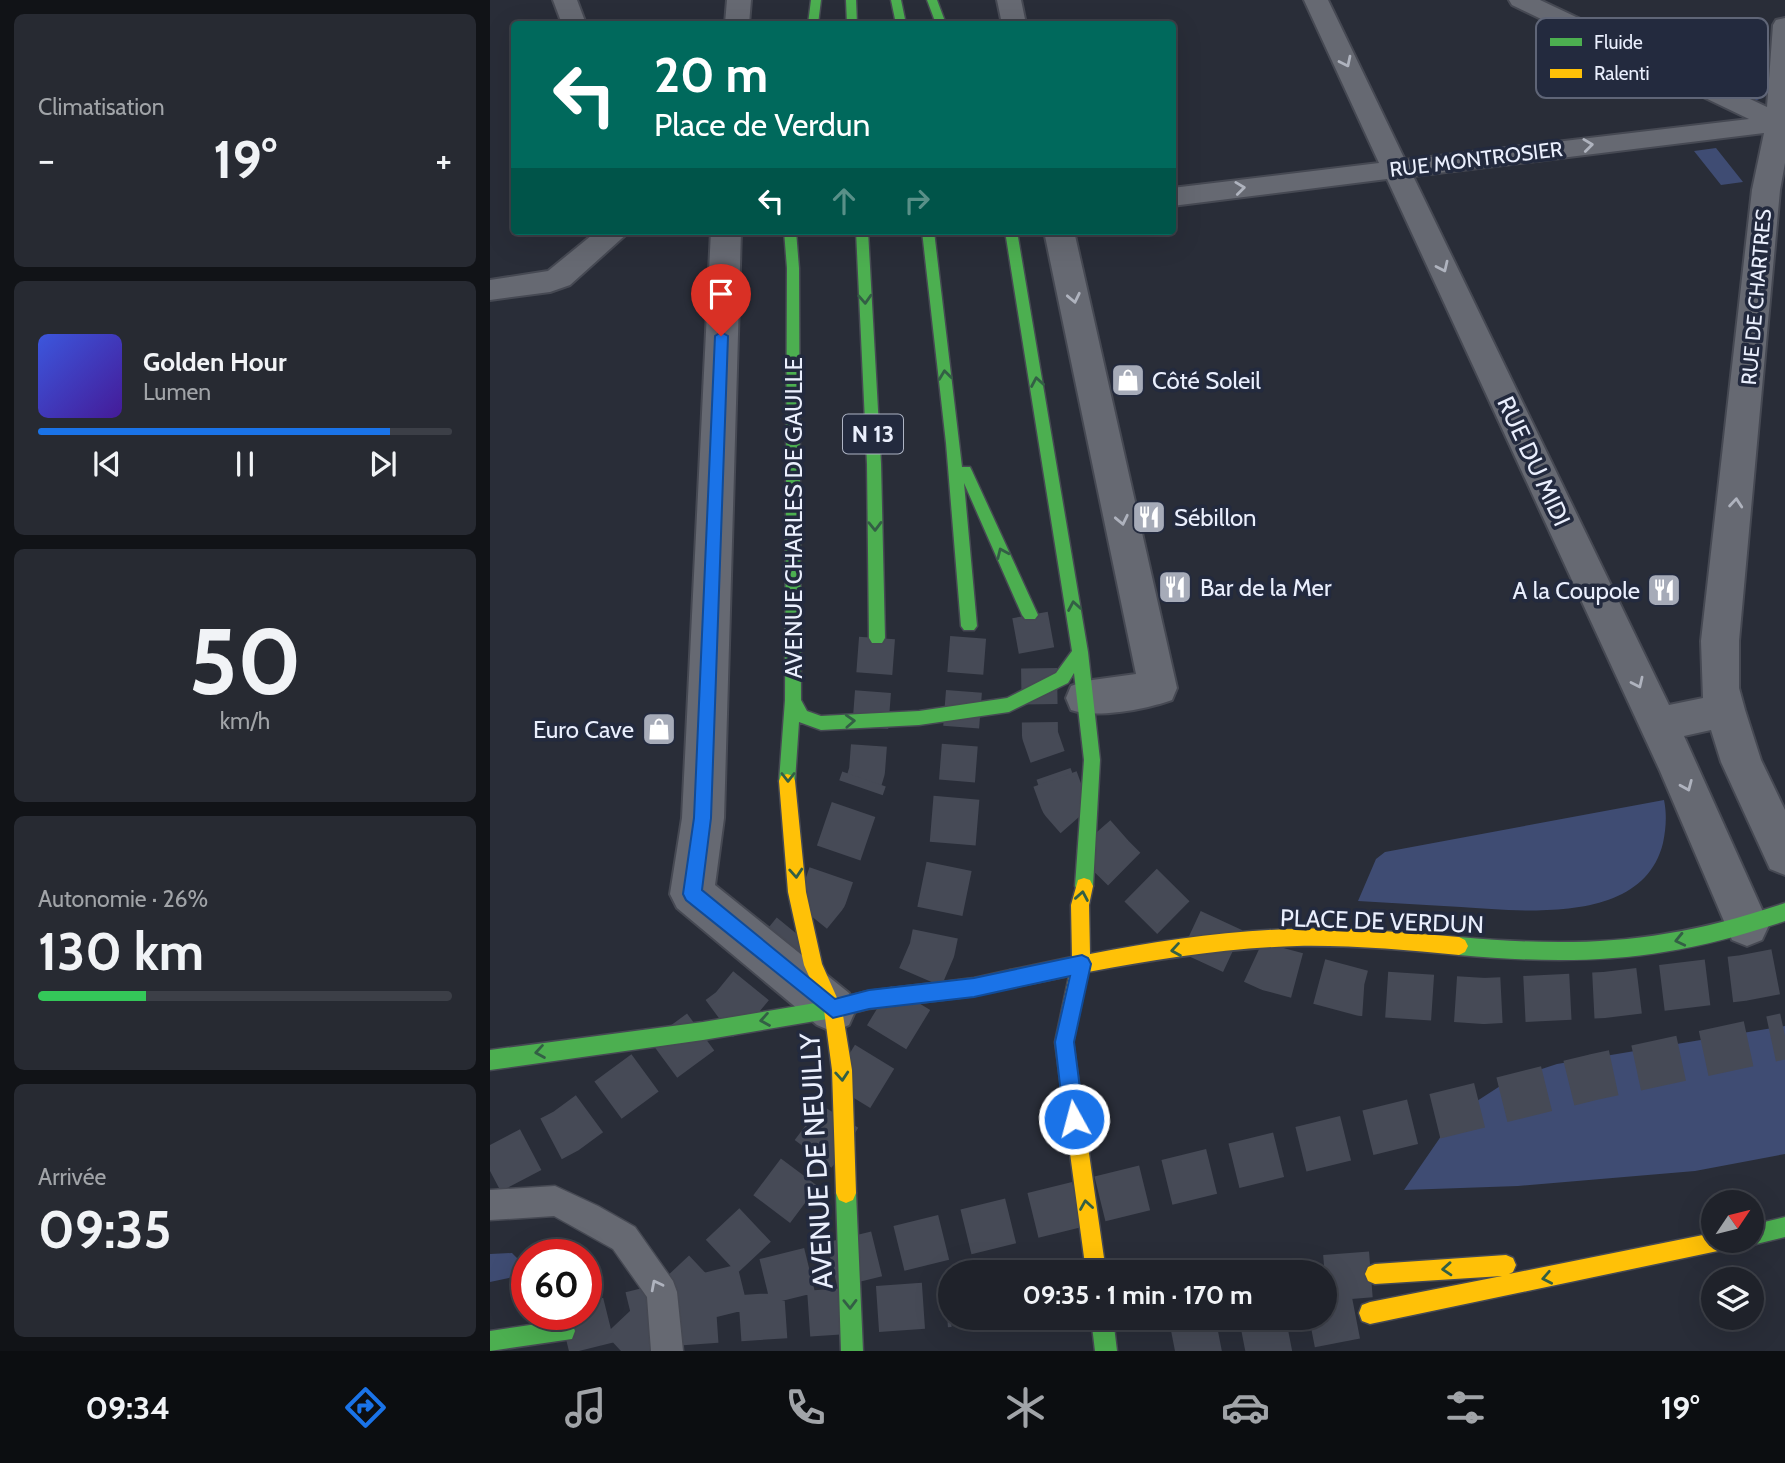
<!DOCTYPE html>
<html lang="fr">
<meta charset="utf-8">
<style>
:root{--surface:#1f222a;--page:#272a32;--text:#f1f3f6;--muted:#a1a4a8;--line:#3c3f47;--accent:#1a73e8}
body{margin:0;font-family:Cabin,sans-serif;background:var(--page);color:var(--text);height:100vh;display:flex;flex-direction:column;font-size:26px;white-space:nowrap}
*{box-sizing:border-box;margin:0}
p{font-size:23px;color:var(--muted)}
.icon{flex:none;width:38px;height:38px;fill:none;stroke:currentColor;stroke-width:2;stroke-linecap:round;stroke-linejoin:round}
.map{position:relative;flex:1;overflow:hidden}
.drawer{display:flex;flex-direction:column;gap:14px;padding:14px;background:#111317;width:490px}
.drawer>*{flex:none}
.banner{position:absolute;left:21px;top:21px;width:665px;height:214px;border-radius:7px;box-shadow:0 7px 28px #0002,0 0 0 2px var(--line);background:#00695c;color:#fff;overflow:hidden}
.needle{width:46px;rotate:55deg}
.fabs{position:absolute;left:1211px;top:1190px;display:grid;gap:14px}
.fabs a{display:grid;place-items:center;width:63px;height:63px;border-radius:50%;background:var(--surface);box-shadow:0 7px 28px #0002,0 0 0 2px var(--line);font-size:35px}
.speed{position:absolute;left:21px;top:1239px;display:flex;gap:14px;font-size:35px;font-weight:700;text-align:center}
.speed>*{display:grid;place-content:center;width:91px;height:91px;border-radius:50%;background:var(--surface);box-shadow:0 7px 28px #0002,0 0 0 2px var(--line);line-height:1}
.speed .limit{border:10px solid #d22;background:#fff;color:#111}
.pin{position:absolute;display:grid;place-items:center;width:60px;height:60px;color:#fff;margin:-72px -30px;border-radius:50% 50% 50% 0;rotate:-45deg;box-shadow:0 0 7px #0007}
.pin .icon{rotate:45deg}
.me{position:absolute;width:77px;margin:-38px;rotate:353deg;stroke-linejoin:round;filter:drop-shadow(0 0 5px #0008)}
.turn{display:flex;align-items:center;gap:24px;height:147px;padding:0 28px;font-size:32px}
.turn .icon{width:91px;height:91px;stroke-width:2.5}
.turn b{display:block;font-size:49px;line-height:60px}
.lanes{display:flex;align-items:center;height:66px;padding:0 28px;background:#0003;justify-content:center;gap:35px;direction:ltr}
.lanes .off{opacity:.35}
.big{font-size:52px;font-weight:800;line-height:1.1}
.drawer .card{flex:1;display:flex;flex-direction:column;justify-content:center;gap:10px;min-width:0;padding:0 24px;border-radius:10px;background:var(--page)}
.drawer .dial{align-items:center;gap:0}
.dial b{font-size:91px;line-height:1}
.song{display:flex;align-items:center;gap:21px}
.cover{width:84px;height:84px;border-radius:10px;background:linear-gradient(135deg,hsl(230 70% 55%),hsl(260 70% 35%))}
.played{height:7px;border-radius:4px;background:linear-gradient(90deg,var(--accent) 85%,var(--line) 85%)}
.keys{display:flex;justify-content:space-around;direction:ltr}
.heat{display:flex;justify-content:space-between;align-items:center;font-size:38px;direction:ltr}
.charge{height:10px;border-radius:5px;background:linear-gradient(90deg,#34c759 26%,var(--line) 0)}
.trip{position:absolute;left:448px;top:1260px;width:399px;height:70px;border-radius:35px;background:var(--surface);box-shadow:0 7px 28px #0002,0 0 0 2px var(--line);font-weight:800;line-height:70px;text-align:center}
.menu{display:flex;height:112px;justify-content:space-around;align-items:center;background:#0c0e11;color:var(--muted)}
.menu .icon{width:49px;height:49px}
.menu .current{color:var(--accent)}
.menu b{font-size:32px;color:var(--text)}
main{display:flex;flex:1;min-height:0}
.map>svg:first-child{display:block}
.green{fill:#3f4c73}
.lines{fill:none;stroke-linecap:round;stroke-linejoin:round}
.highway-tunnel-far1{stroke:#464a56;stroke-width:36;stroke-dasharray:36 18;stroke-linecap:butt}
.highway-tunnel{stroke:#464a56;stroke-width:46;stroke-dasharray:46 23;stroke-linecap:butt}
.lane-casing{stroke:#464953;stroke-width:3}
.street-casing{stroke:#464953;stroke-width:4}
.fast-casing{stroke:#464953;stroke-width:3}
.slow-casing{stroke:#464953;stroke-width:3}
.lane{fill:#666972;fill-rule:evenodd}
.street{fill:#666972;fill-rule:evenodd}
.fast{fill:#4caf50;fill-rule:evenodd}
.slow{fill:#ffc107;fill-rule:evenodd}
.oneway{stroke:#afb3be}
.oneway2{stroke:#335f45}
.route{fill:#1a73e8;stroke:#114b97;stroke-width:2}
.labels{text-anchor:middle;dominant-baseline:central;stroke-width:7;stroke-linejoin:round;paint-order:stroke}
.far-street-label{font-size:21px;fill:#eaeffd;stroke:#232a3e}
.shield{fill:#232a3e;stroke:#aeb4c4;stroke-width:2}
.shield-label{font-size:23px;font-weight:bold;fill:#eaeffd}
.poi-label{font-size:24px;fill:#eaeffd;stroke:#232a3e;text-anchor:start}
.street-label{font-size:24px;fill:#eaeffd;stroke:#232a3e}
.near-street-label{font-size:28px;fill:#eaeffd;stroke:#232a3e}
.key{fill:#232a3e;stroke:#5f6577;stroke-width:2}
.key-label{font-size:19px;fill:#eaeffd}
</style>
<main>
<section class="drawer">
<div class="card"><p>Climatisation</p>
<div class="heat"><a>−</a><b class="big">19°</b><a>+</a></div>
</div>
<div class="card">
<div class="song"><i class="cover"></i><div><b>Golden Hour</b><p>Lumen</p></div></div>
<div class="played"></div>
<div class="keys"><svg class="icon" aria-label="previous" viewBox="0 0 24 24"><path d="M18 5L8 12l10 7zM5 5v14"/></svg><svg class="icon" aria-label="pause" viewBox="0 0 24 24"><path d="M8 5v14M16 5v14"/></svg><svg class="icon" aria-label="next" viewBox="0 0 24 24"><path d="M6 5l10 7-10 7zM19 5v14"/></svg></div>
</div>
<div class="card dial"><b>50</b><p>km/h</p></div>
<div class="card"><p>Autonomie · 26%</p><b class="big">130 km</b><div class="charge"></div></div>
<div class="card"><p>Arrivée</p><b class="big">09:35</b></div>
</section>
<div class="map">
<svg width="1295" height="1351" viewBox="0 0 1295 1351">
<rect width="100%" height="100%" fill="#292d38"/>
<path class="green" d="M1272,74L1276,75L1272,98L1262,102L1232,87L1250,84L1245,78L1250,77L1255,82H1269Z
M1226,148L1253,182L1231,185L1204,151Z
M1174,800C1177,814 1176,829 1173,843C1153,925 1034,911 971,907C936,905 902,903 868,901L886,859L895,852Z
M1295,1026V1154L1205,1171L1028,1186L914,1190L956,1129L987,1101L1021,1079L1067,1064Z
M22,1253L35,1266L37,1274L0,1282V1254Z"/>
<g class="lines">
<path class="highway-tunnel-far1" d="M540,615L549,664L550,735L566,781
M374,781L377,771L387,638
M467,781L479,626"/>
<path class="highway-tunnel" d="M565,779L573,801L622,857L695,929L779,968L872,993L994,1001L1114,995L1253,978L1295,970
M0,1171L76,1131L242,1009L334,896L374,779
M835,1278L885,1274
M181,1323L460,1304
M74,1331L1104,1077L1295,1036
M131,1351L281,1210L335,1138L423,994L442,950L462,852L468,779
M685,1351L880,1313"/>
<g class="lane-casing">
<path id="lane" d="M65,1186L108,1206L145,1227L183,1281L187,1292L193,1351H161L157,1297L123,1249L64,1216L0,1220V1190Z"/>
</g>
<g class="street-casing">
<path id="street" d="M63,0H87L96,24H72Z
M237,0H261L259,24H235Z
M507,0H531L536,24H512Z
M814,0H838L915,160L1259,119L1022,5L1019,0H1050L1277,107L1283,25L1286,20L1295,18V163L1290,190L1249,641V688L1255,710L1271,760L1295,810V875L1280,869L1231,762L1221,730L1194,736L1279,925L1272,940L1257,946L1242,940L1170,771L897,179L682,206V188L889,163ZM1274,133L1262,190L1211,641L1213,698L1179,705L923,176Z
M107,231H140L80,285L60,292L0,300V280L58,271Z
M221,231H251L234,818L225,885L359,993L366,1009L359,1025L343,1032L327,1025L187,908L180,894L192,818Z
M554,231H584L687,688L682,700C657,709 606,719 581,710L576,698L581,686L595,681L646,674Z"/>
</g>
<g class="fast-casing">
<path id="fast" d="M321,0H331L328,24H318Z
M356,0H366L367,24H357Z
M401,0H411L416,24H406Z
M437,0H447L456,24H446Z
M294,231H306L309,268L311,700L317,711L331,716L429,711L517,698L566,673L582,651L515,231H527L598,652L610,760L603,886L600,892L594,894L588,892L585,886L594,760L584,673L578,683L519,712L429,725L331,730L309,722L305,781L303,786L297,788L291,786L289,781L295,700L297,268Z
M366,231H378L391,464L395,638L392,643H382L379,638L377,464Z
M432,231H444L472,467H480L482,471L548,615L545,619H535L532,615L474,483L487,626L484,630H474L471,626L456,443Z
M1295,903V921C1177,961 1092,966 969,955L963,952L960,946L963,940L969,937C1092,948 1177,943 1295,903Z
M520,970L526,973L529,979L526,985L484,996L378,1009L343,1018L213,1040L0,1070V1050L213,1022L343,1000L378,991L484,978Z
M356,1183L363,1186L366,1193L373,1351H351L346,1193L349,1186Z
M1295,1217V1237L1262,1245L1255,1242L1262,1241V1225Z
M601,1318H623L627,1351H605Z
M74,1320L82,1323L85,1331L82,1339L0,1351V1331Z"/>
</g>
<g class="slow-casing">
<path id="slow" d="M297,774L303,776L305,781L316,892L332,964L352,1009L362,1070L366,1193L363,1200L356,1203L349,1200L346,1193L342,1070L334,1010L314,965L298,892L289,781L291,776Z
M594,878L600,880L603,886L599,905L600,954C668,941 738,930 808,929C862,927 915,933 969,937L975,940L978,946L975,952L969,955C915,950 861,945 807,946C737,948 667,959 598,972L583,1042L616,1272H596L565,1042L579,976L520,988L514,985L511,979L514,973L520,970L582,957L581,905L588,880Z
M1223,1233V1241H1245L1242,1248L880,1324L872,1321L869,1313L872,1305L880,1302L1012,1276L885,1284L878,1281L875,1274L878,1267L885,1264L1016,1255L1023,1258L1026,1265L1023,1272L1019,1274Z"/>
</g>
<use href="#lane" class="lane"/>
<use href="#street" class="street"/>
<use href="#fast" class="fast"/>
<use href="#slow" class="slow"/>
</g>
<defs><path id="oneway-chevron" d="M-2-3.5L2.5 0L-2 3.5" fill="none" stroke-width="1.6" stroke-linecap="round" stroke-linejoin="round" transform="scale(1.75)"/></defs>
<g class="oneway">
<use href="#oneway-chevron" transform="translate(856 62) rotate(64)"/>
<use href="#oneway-chevron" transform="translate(1098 145) rotate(-7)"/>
<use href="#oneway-chevron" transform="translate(750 188) rotate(-7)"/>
<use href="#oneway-chevron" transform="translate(953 267) rotate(65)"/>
<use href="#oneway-chevron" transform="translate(584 298) rotate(78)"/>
<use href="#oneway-chevron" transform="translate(1246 503) rotate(-85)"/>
<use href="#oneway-chevron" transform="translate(632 520) rotate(78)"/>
<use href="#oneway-chevron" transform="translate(1148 683) rotate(65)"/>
<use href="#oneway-chevron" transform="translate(1197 786) rotate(67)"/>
<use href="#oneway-chevron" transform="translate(166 1285) rotate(-117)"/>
</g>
<g class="oneway2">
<use href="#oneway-chevron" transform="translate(375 299) rotate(87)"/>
<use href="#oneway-chevron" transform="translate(455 375) rotate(-97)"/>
<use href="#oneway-chevron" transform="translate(547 382) rotate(-100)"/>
<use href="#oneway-chevron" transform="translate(385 526) rotate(89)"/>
<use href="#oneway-chevron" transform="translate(512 553) rotate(-114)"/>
<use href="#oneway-chevron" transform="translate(584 606) rotate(-100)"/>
<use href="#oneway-chevron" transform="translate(360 721) rotate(-3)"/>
<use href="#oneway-chevron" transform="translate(298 777) rotate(90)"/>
<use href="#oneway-chevron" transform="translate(306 873) rotate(86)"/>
<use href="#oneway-chevron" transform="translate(592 896) rotate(-80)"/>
<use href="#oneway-chevron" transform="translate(1190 940) rotate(167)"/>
<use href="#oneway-chevron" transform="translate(686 950) rotate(171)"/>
<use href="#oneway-chevron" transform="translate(275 1020) rotate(170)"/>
<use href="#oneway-chevron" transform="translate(50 1052) rotate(171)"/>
<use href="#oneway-chevron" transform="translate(352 1076) rotate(86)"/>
<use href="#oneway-chevron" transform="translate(596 1205) rotate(-99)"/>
<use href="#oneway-chevron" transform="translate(957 1269) rotate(176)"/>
<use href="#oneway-chevron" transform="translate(1057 1278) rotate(169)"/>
<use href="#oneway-chevron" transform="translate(360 1304) rotate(89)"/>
</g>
<path class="route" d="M231,332L238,336L221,818L212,890L345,999L379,990L484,978L592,955L598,958L601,964L584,1042L594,1119L591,1126L584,1129L577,1126L574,1119L565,1042L580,976L484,997L379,1009L343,1018L196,900L193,894L204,818L225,336Z"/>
<defs>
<g id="shop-square" transform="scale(1.75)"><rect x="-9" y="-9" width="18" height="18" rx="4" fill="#a6abb8" stroke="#232a3e"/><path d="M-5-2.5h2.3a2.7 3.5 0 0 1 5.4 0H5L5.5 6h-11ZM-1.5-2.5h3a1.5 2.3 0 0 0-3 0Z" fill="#fff"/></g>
<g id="restaurant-square" transform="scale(1.75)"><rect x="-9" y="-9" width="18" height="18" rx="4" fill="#a6abb8" stroke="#232a3e"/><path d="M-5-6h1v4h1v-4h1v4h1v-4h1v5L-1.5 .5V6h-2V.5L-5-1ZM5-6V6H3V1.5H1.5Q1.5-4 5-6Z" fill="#fff"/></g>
</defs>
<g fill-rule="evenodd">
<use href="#shop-square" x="638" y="380"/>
<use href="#restaurant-square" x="659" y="517"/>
<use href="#restaurant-square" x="685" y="587"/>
<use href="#restaurant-square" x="1174" y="590"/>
<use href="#shop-square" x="169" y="729"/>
</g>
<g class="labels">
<g class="far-street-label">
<text transform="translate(986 159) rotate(-7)">RUE MONTROSIER</text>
<text transform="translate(1266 297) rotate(-85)">RUE DE CHARTRES</text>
</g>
<rect class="shield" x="353" y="414.5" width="60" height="39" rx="5"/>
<g class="shield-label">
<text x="383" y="434">N 13</text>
</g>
<g class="poi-label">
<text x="662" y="380">Côté Soleil</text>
<text x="684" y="517">Sébillon</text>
<text x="710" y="587">Bar de la Mer</text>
<text x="1150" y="590" text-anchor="end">A la Coupole</text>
<text x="144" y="729" text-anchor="end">Euro Cave</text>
</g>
<g class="street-label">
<text transform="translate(1044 461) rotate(65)">RUE DU MIDI</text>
<text transform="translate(303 518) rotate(-90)">AVENUE CHARLES DE GAULLE</text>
<text transform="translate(892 921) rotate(2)">PLACE DE VERDUN</text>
</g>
<g class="near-street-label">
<text transform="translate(326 1161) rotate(-93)">AVENUE DE NEUILLY</text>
</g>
</g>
<rect x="1046" y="18" width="232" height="80" rx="10" class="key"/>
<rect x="1060" y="38" width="32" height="8" fill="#4caf50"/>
<rect x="1060" y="69" width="32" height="9" fill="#ffc107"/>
<g class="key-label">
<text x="1104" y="49">Fluide</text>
<text x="1104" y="80">Ralenti</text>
</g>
</svg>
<div class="fabs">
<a><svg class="needle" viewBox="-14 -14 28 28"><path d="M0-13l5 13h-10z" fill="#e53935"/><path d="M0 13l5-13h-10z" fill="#a1a4a8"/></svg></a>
<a><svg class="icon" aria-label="layers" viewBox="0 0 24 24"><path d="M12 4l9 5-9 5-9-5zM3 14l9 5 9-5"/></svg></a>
</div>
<div class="speed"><div class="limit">60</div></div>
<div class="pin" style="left:231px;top:336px;background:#d93025"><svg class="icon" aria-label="arrive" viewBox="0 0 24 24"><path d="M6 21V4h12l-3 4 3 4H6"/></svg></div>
<svg class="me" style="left:584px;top:1119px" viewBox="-20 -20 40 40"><circle r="17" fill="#1a73e8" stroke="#fff" stroke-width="3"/><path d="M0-11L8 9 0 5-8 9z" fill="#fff"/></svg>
<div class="trip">09:35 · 1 min · 170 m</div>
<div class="banner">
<div class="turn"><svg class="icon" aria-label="left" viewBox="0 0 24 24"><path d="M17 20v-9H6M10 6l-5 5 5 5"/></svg><div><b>20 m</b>Place de Verdun</div></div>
<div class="lanes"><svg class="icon" aria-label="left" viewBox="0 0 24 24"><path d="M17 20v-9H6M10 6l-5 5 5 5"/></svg><svg class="icon off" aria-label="ahead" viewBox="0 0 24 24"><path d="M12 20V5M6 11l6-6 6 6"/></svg><svg class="icon off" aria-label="right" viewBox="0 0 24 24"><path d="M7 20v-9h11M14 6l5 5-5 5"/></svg></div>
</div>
</div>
</main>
<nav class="menu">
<b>09:34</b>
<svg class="icon current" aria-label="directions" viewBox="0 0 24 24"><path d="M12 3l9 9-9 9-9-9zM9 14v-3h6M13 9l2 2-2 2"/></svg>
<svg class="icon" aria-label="music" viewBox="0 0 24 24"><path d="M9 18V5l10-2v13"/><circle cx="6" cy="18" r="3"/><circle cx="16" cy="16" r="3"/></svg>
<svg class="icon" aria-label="phone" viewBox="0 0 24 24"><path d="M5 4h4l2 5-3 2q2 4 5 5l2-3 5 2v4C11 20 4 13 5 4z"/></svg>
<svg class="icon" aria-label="climate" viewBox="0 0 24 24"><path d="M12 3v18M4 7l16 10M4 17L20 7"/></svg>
<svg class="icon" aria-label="car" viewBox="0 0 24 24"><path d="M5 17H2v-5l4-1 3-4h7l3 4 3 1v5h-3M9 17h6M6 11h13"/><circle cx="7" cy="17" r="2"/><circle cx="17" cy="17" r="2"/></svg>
<svg class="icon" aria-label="filters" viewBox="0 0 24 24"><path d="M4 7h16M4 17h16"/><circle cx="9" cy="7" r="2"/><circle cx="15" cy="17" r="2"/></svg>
<b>19°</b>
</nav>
